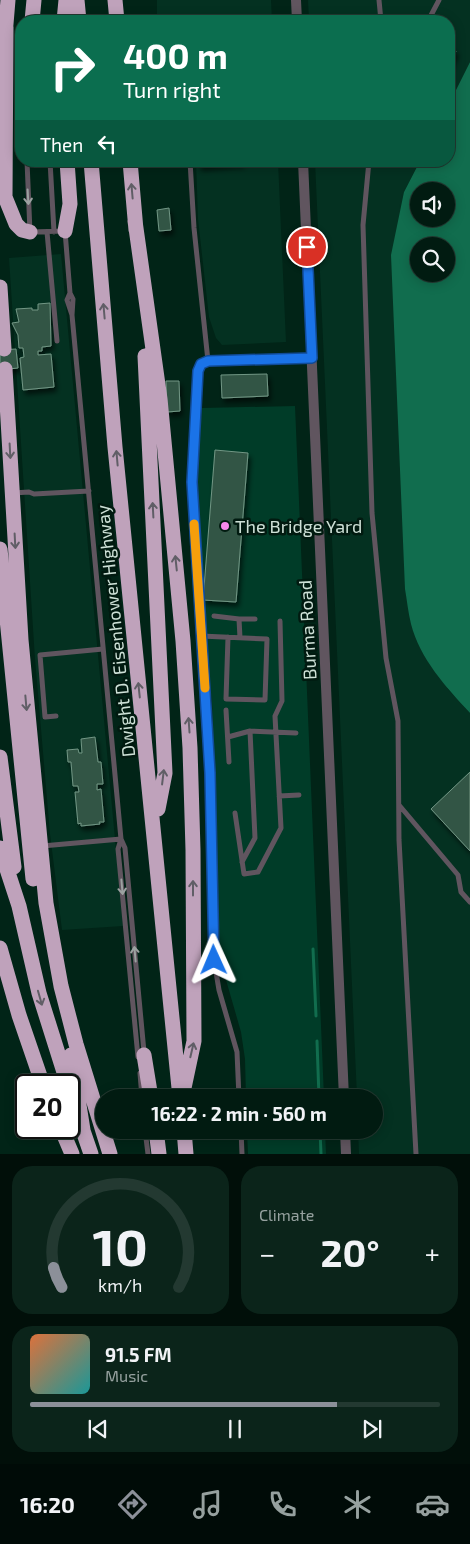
<!DOCTYPE html>
<meta charset="utf-8">
<style>
:root{--surface:#011b11;--page:#0b241a;--text:#f1f3f6;--muted:#96a19f;--line:#233931;--accent:#8c9099}
body{margin:0;font-family:"Exo 2",sans-serif;background:var(--page);color:var(--text);height:100vh;display:flex;flex-direction:column;font-size:19px;white-space:nowrap}
*{box-sizing:border-box;margin:0}
p{font-size:16px;color:var(--muted)}
.icon{flex:none;width:28px;height:28px;fill:none;stroke:currentColor;stroke-width:2;stroke-linecap:round;stroke-linejoin:round}
.map{position:relative;height:1154px;overflow:hidden}
.side{display:flex;flex-direction:column;gap:12px;padding:12px;background:#010f09;flex:1}
.side>*{flex:none}
.banner{position:absolute;left:15px;top:15px;width:440px;height:152px;border-radius:20px;box-shadow:0 2px 12px #0003,0 0 0 1px var(--line);background:#0b6e4f;color:#fff;overflow:hidden}
.tools{position:absolute;left:410px;top:182px;display:grid;gap:10px}
.tools a{display:grid;place-items:center;width:45px;height:45px;border-radius:50%;background:var(--surface);box-shadow:0 2px 12px #0003,0 0 0 1px var(--line);font-size:25px}
.speed{position:absolute;left:15px;top:1074px;display:flex;gap:10px;font-size:25px;font-weight:700;text-align:center}
.speed>*{display:grid;place-content:center;width:65px;height:65px;border-radius:50%;background:var(--surface);box-shadow:0 2px 12px #0003,0 0 0 1px var(--line);line-height:1}
.speed .limit{border:2px solid #111;border-radius:8px;background:#fff;color:#111}
.pin{position:absolute;display:grid;place-items:center;width:42px;height:42px;color:#fff;margin:-21px;border:2px solid #fff;border-radius:50%;box-shadow:0 1px 5px #0007}
.me{position:absolute;width:55px;margin:-28px;rotate:359deg;stroke-linejoin:round;filter:drop-shadow(0 0 4px #0008)}
.turn{display:flex;align-items:center;gap:18px;height:105px;padding:0 25px;font-size:22px}
.turn .icon{width:65px;height:65px;stroke-width:2.5}
.turn b{display:block;font-size:35px;line-height:42px}
.then{display:flex;align-items:center;height:48px;padding:0 25px;background:#0003;gap:10px;font-size:19px}
.big{font-size:38px;font-weight:700;line-height:1.1}
.side .card{flex:1;display:flex;flex-direction:column;justify-content:center;gap:8px;min-width:0;padding:0 18px;border-radius:20px;background:var(--page)}
.side .dial{align-items:center;gap:0}
.dial svg{height:130px;overflow:visible;fill:none;stroke:var(--line);stroke-width:7;stroke-linecap:round;text-anchor:middle}
.dial text{fill:var(--text);stroke:none}
.song{display:flex;align-items:center;gap:15px}
.cover{width:60px;height:60px;border-radius:8px;background:linear-gradient(135deg,hsl(20 70% 55%),hsl(180 70% 35%))}
.played{height:5px;border-radius:2px;background:linear-gradient(90deg,var(--accent) 75%,var(--line) 75%)}
.keys{display:flex;justify-content:space-around;direction:ltr}
.heat{display:flex;justify-content:space-between;align-items:center;font-size:28px;direction:ltr}
.side .tiles{flex:1;display:grid;gap:12px;grid-template-columns:1fr 1fr}
.card:last-child{grid-column:span 2}
.trip{position:absolute;left:95px;top:1089px;width:288px;height:50px;border-radius:25px;background:var(--surface);box-shadow:0 2px 12px #0003,0 0 0 1px var(--line);font-weight:700;line-height:50px;text-align:center}
.dock{display:flex;height:80px;justify-content:space-around;align-items:center;background:#000b07;color:var(--muted)}
.dock .icon{width:35px;height:35px}
.dock .selected{color:var(--accent)}
.dock b{font-size:22px;color:var(--text)}
.map>svg:first-child{display:block}
.built{fill:#043121}
.green{fill:#003c28}
.water{fill:#116d4e;fill-rule:evenodd}
.lines{fill:none;stroke-linecap:round;stroke-linejoin:round}
.stream{stroke:#116d4e;stroke-width:3}
.building{fill:#325545;stroke:#729785;filter:url(#shadow)}
.service{stroke:#60555f;stroke-width:5}
.minor{stroke:#60555f;stroke-width:10}
.motorway{stroke:#bfa2bb;stroke-width:15}
.oneway{stroke:#605e66}
.oneway2{stroke:#9ca2a1}
.route-casing{stroke:#114b97;stroke-width:12}
.route{stroke:#1a73e8;stroke-width:9}
.slow{stroke:#f59e0b;stroke-width:9}
.poi-dot{fill:#f788ec;stroke:#011a10;stroke-width:2}
.labels{text-anchor:middle;dominant-baseline:central;stroke-width:5;stroke-linejoin:round;paint-order:stroke}
.poi-label{font-size:18px;fill:#cee1d7;stroke:#011a10;text-anchor:start}
.street-label{font-size:18px;fill:#cee1d7;stroke:#011a10}
</style>
<div class="map">
<svg width="470" height="1154" viewBox="0 0 470 1154">
<defs>
<filter id="shadow"><feDropShadow dx="2.5" dy="4.5" stdDeviation="2.5" flood-color="#0009"/></filter>
</defs>
<rect width="100%" height="100%" fill="#012417"/>
<path class="built" d="M157,0H271L272,21H157Z
M308,0H470V62L449,104V21H309Z
M196,161H278L286,342L222,345L216,338L209,317L198,219Z
M315,161H420L404,192L447,688L470,713V1154H359L358,1130H374V1098L357,1097Z
M61,254L123,926L62,930L50,834L35,659L9,258Z"/>
<path class="green" d="M295,406L324,1097H246L245,1059L241,1032L220,959L212,703L203,619L195,481L202,408Z
M247,1130H325L326,1154H248Z"/>
<path class="water" d="M470,62V713C446,687 420,659 411,624C408,612 407,600 405,589L391,255L404,192L420,161H449V104ZM419,191H446V219H419ZM419,246H446V274H419Z"/>
<g class="lines">
<path class="stream" d="M313,949L316,1016
M317,1041L319,1098
M320,1130L321,1154"/>
</g>
<path class="building" d="M449,47L456,51L449,66Z
M199,161H242V163L199,166Z
M169,208L171,230L159,231L157,210Z
M50,303L51,346L42,347V351H38V355L51,354L54,387L23,390L20,358L24,357L23,348H19L18,335L12,323L19,322L16,309L32,308V310H38V304Z
M16,349L18,368L0,370V350Z
M267,374L268,396L222,398L221,375Z
M166,381H179L180,411L167,412Z
M215,450L248,453L236,602L203,600Z
M95,737L98,762H101L103,784H97V790L101,789L104,822H99L100,824L81,826V823L78,824L75,792H79L78,786H73L71,762H68L67,750L78,749L79,753H82L81,739Z
M470,772V851L431,809Z"/>
<g class="lines">
<path class="service" d="M379,0L381,21
M428,21L439,0
M27,161L30,232L65,231L70,293L73,299L72,315L121,839L125,848L144,1052
M50,161L54,232
M190,161L194,228L208,361
M369,161L363,225L372,513L386,658L398,721L399,840L416,1154
M47,232L57,341
M70,293L67,300L72,315
M13,493L29,492L34,494L89,491
M214,616L239,619L240,638
M239,619H255
M201,636L267,639L265,700L226,699L228,637
M226,710L229,762
M56,716L45,717L40,655L103,649
M228,737L250,731
M279,796L299,795
M399,805L458,875L461,892L470,902
M235,813L244,874L258,872L281,828L275,716L282,701L280,621
M121,839L118,849L138,1057
M42,846L121,839
M242,862L255,838L250,731L296,733
M140,1073L142,1098
M239,1098L237,1052L219,990L214,960L210,773L191,482L198,371L201,364L208,361L312,358
M145,1130L148,1154
M241,1130L242,1154"/>
<path class="minor" d="M296,0L297,21
M303,161L344,1098
M345,1130L346,1154"/>
<path class="motorway" d="M77,0L79,21
M115,0L117,21
M32,21L34,0
M64,21L66,0
M6,27L5,197L16,224L22,230L30,232
M5,36L8,0
M91,161L115,447L180,1098
M130,161L136,230
M135,221L160,399L183,641L190,748L193,850L194,1041L184,1088
M65,231L70,204L67,161
M0,287L4,349
M145,356L165,773L158,809
M5,369L21,640L46,903L61,986L76,1044L110,1154
M0,549L33,879
M0,757L14,867
M0,848L19,906L39,993L68,1085
M0,948L19,1015L43,1085
M71,1055L83,1130
M144,1055L151,1098
M80,1122L91,1154
M61,1128L72,1154
M156,1130L159,1154
M184,1130L186,1154"/>
</g>
<defs><path id="oneway-shaft" d="M-6 0H5M1.5-3L5.5 0L1.5 3" fill="none" stroke-width="1.6" stroke-linecap="round" stroke-linejoin="round" transform="scale(1.25)"/></defs>
<g class="oneway">
<use href="#oneway-shaft" transform="translate(132 191) rotate(-95)"/>
<use href="#oneway-shaft" transform="translate(104 311) rotate(-95)"/>
<use href="#oneway-shaft" transform="translate(10 451) rotate(87)"/>
<use href="#oneway-shaft" transform="translate(117 458) rotate(-95)"/>
<use href="#oneway-shaft" transform="translate(153 510) rotate(-93)"/>
<use href="#oneway-shaft" transform="translate(15 541) rotate(87)"/>
<use href="#oneway-shaft" transform="translate(176 563) rotate(-96)"/>
<use href="#oneway-shaft" transform="translate(139 690) rotate(-96)"/>
<use href="#oneway-shaft" transform="translate(26 703) rotate(85)"/>
<use href="#oneway-shaft" transform="translate(189 725) rotate(-94)"/>
<use href="#oneway-shaft" transform="translate(163 777) rotate(-83)"/>
<use href="#oneway-shaft" transform="translate(193 888) rotate(-90)"/>
<use href="#oneway-shaft" transform="translate(40 998) rotate(74)"/>
<use href="#oneway-shaft" transform="translate(192 1050) rotate(-77)"/>
</g>
<g class="oneway2">
<use href="#oneway-shaft" transform="translate(28 197) rotate(87)"/>
<use href="#oneway-shaft" transform="translate(122 887) rotate(85)"/>
<use href="#oneway-shaft" transform="translate(135 954) rotate(-95)"/>
</g>
<g class="lines">
<g class="route-casing">
<path id="route" d="M214,960L210,773L192,482L198,371L201,364L208,361L312,358L307,247"/>
</g>
<use href="#route" class="route"/>
<path class="slow" d="M194,524L205,688"/>
</g>
<circle class="poi-dot" cx="225" cy="526" r="5"/>
<g class="labels">
<g class="poi-label">
<text x="235" y="526">The Bridge Yard</text>
</g>
<g class="street-label">
<text transform="translate(307 630) rotate(-93)">Burma Road</text>
<text transform="translate(115 631) rotate(-96)">Dwight D. Eisenhower Highway</text>
</g>
</g>
</svg>
<div class="tools">
<a><svg class="icon" aria-label="sound" viewBox="0 0 24 24"><path d="M4 9h4l5-4v14l-5-4H4zM17 9q2 3 0 6"/></svg></a>
<a><svg class="icon" aria-label="search" viewBox="0 0 24 24"><circle cx="10" cy="10" r="6"/><path d="M15 15l6 6"/></svg></a>
</div>
<div class="speed"><div class="limit">20</div></div>
<div class="pin" style="left:307px;top:247px;background:#d93025"><svg class="icon" aria-label="arrive" viewBox="0 0 24 24"><path d="M6 21V4h12l-3 4 3 4H6"/></svg></div>
<svg class="me" style="left:214px;top:960px" viewBox="-20 -20 40 40"><path d="M0-17L14 15 0 8-14 15z" fill="#1a73e8" stroke="#fff" stroke-width="4"/></svg>
<div class="trip">16:22 · 2 min · 560 m</div>
<div class="banner">
<div class="turn"><svg class="icon" aria-label="right" viewBox="0 0 24 24"><path d="M7 20v-9h11M14 6l5 5-5 5"/></svg><div><b>400 m</b>Turn right</div></div>
<div class="then">Then<svg class="icon" aria-label="left" viewBox="0 0 24 24"><path d="M17 20v-9H6M10 6l-5 5 5 5"/></svg></div>
</div>
</div>
<section class="side">
<div class="tiles">
<div class="card dial"><svg viewBox="0 0 100 80">
<path d="M14 69A42 42 0 1 1 86 69"/>
<path d="M14 69A42 42 0 0 1 9 57" stroke="#8c9099"/>
<text x="50" y="56" font-size="32" font-weight="700">10</text>
<text x="50" y="72" font-size="11">km/h</text>
</svg></div>
<div class="card"><p>Climate</p>
<div class="heat"><a>−</a><b class="big">20°</b><a>+</a></div>
</div>
<div class="card">
<div class="song"><i class="cover"></i><div><b>91.5 FM</b><p>Music</p></div></div>
<div class="played"></div>
<div class="keys"><svg class="icon" aria-label="previous" viewBox="0 0 24 24"><path d="M18 5L8 12l10 7zM5 5v14"/></svg><svg class="icon" aria-label="pause" viewBox="0 0 24 24"><path d="M8 5v14M16 5v14"/></svg><svg class="icon" aria-label="next" viewBox="0 0 24 24"><path d="M6 5l10 7-10 7zM19 5v14"/></svg></div>
</div>
</div>
</section>
<nav class="dock">
<b>16:20</b>
<svg class="icon selected" aria-label="directions" viewBox="0 0 24 24"><path d="M12 3l9 9-9 9-9-9zM9 14v-3h6M13 9l2 2-2 2"/></svg>
<svg class="icon" aria-label="music" viewBox="0 0 24 24"><path d="M9 18V5l10-2v13"/><circle cx="6" cy="18" r="3"/><circle cx="16" cy="16" r="3"/></svg>
<svg class="icon" aria-label="phone" viewBox="0 0 24 24"><path d="M5 4h4l2 5-3 2q2 4 5 5l2-3 5 2v4C11 20 4 13 5 4z"/></svg>
<svg class="icon" aria-label="climate" viewBox="0 0 24 24"><path d="M12 3v18M4 7l16 10M4 17L20 7"/></svg>
<svg class="icon" aria-label="car" viewBox="0 0 24 24"><path d="M5 17H2v-5l4-1 3-4h7l3 4 3 1v5h-3M9 17h6M6 11h13"/><circle cx="7" cy="17" r="2"/><circle cx="17" cy="17" r="2"/></svg>
</nav>
